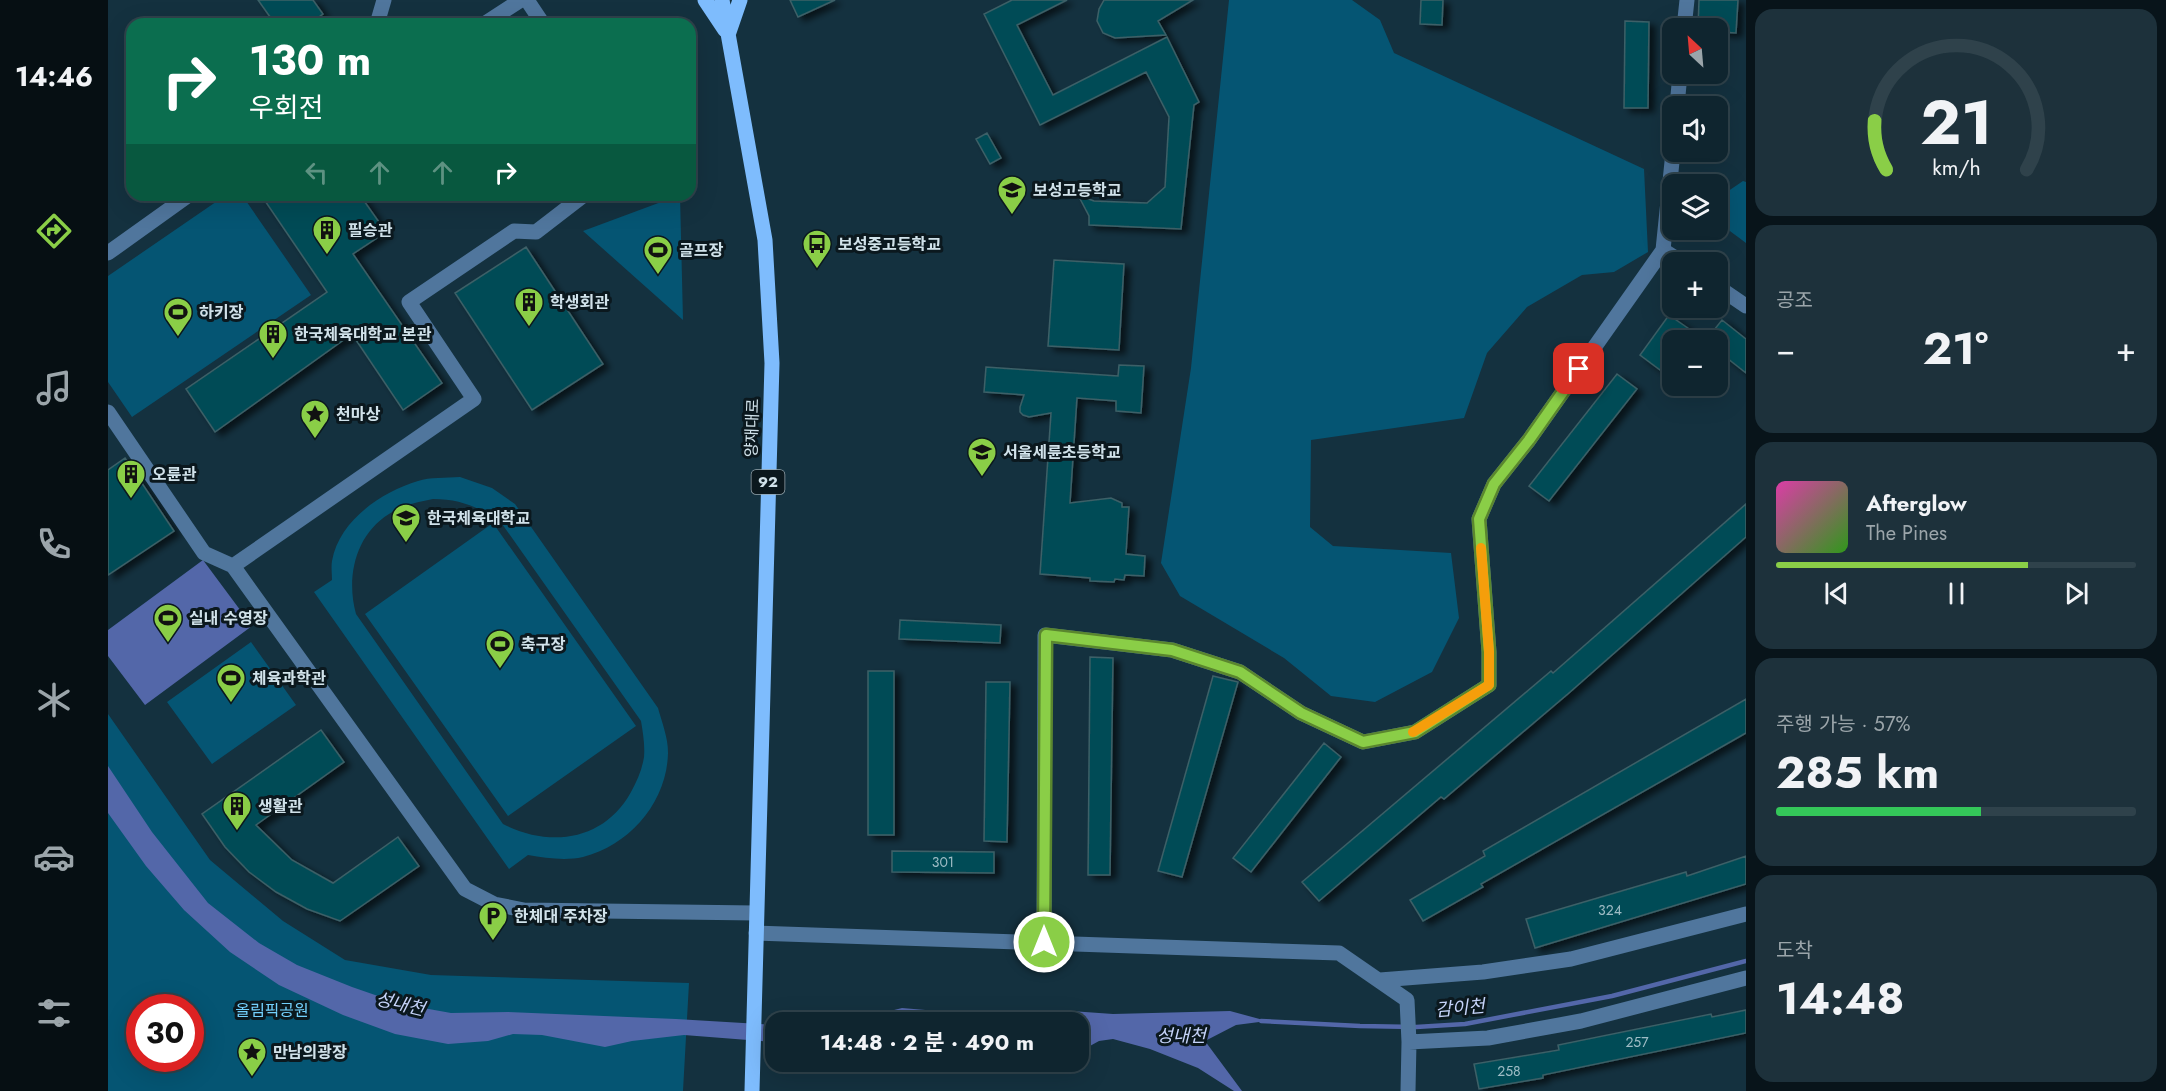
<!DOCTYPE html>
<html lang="ko">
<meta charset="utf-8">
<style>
:root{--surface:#0f252f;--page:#1d313b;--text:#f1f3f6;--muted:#9ba5aa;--line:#2f424b;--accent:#8ace47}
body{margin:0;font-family:Jost,"Noto Sans KR",sans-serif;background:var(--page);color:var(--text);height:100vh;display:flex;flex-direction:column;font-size:22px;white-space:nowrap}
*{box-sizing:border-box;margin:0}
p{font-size:20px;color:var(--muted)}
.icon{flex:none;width:33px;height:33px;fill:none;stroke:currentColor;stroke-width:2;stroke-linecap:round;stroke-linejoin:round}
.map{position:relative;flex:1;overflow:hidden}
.side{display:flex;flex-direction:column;gap:9px;padding:9px;background:#08141a;width:420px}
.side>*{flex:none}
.top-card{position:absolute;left:18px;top:18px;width:570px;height:183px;border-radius:18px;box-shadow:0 6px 24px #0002,0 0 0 2px var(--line);background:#0b6e4f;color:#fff;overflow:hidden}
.needle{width:39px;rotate:334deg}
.fabs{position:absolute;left:1554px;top:18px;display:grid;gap:12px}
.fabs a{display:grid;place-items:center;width:66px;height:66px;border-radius:12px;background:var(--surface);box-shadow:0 6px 24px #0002,0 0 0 2px var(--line);font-size:30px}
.speed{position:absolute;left:18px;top:994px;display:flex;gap:12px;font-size:30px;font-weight:700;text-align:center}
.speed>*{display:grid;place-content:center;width:78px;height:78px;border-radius:50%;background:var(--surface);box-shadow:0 6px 24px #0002,0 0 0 2px var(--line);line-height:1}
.speed .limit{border:9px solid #d22;background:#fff;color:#111}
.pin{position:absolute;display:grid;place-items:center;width:51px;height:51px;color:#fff;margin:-26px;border-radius:12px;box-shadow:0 3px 9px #0006}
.me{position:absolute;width:66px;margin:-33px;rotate:0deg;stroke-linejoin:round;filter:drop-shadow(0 0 4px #0008)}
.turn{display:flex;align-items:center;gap:21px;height:126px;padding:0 24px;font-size:27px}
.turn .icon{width:78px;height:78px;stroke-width:2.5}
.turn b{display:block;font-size:42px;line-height:51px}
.lanes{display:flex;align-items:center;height:57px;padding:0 24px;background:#0003;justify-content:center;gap:30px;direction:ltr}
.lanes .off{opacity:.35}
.big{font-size:45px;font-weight:700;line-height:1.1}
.side .tile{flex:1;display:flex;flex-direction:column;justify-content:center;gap:9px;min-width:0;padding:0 21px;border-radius:18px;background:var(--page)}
.side .dial{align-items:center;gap:0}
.dial svg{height:156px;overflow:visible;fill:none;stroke:var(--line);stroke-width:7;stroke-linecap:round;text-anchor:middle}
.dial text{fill:var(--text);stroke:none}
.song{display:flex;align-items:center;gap:18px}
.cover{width:72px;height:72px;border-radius:9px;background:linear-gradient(135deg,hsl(320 70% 55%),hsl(110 70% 35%))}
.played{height:6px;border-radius:3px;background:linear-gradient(90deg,var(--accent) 70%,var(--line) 70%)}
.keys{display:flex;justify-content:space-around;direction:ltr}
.heat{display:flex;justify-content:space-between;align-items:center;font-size:33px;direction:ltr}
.charge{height:9px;border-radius:4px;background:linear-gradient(90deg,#34c759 57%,var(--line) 0)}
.trip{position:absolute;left:657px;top:1012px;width:324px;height:60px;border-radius:18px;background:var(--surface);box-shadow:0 6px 24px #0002,0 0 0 2px var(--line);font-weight:700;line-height:60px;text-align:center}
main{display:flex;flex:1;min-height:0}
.dock{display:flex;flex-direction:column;width:108px;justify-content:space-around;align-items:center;background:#060f13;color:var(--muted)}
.dock .icon{width:42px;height:42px}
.dock .on{color:var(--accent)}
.dock b{font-size:27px;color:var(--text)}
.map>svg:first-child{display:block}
.green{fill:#055573;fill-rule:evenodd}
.water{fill:#5367a9}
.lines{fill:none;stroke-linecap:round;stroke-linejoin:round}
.stream{stroke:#5367a9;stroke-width:4.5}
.building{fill:#064c56;stroke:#3c6067;stroke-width:1.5;filter:url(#shadow)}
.minor{stroke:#50769d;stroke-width:15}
.major{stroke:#7ebcfd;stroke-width:15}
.route-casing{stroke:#5a862e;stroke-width:15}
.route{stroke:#8ace47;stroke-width:10}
.slow{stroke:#f59e0b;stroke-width:10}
.labels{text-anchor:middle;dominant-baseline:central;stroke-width:6;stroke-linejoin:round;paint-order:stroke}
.number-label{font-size:14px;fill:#9ebcc5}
.shield{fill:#0b181e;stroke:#96a5ad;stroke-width:1.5}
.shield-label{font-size:15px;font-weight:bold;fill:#d1e2ea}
.poi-label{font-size:16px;font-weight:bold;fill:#d1e2ea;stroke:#0b181e;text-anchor:start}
.street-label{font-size:16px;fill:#d1e2ea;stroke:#0b181e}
.park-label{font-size:16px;fill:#73d1fe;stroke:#0b181e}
.water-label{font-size:18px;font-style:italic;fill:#c6d4fa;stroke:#0b181e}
</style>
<main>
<nav class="dock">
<b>14:46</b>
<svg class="icon on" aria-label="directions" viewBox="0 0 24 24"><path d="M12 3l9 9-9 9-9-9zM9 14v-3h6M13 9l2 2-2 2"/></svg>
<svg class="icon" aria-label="music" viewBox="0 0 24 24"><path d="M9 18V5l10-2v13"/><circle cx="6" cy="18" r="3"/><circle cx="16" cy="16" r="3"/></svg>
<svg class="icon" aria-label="phone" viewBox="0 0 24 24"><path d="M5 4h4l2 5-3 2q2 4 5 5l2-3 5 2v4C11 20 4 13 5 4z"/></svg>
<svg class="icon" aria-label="climate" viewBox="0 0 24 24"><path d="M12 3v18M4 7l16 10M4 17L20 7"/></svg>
<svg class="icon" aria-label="car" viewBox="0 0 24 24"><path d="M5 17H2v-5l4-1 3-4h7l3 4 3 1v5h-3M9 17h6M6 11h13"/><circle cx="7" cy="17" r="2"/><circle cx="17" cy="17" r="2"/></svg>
<svg class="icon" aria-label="filters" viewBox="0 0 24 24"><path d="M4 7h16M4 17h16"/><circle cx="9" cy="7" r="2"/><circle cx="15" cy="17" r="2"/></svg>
</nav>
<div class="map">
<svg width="1638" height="1091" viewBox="0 0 1638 1091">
<defs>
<filter id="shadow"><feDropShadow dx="6" dy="4" stdDeviation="3" flood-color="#0009"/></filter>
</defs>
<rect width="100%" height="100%" fill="#14313f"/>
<path class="green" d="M1121,0H1244L1272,20L1286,53L1536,169L1540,252L1506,272L1474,275L1419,307L1379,353L1356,418L1203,440L1202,527L1225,546L1343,553L1351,618L1324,672L1267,702L1223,696L1176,658L1072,596L1053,563L1083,368Z
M1635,181L1638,182V243C1617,227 1609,226 1610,198Z
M118,195H134L203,295L24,417L0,382V276Z
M572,195L575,320L475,231Z
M352,477L384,488L407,504L550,708C554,723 560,737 560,753C559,802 522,845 475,857C457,861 438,858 420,855L401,869L206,592L224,580C224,574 223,567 224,561C231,521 273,492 310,481C322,477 338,478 352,477ZM325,499C352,499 370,507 392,521L533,721C535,733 537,745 536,757C534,770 529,781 523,792C496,841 442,848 395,824L248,614C238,578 247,535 281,514C294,505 310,502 325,499Z
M385,523L528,726L400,816L257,614Z
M143,642L188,705L104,764L59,702Z
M0,714L102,860L175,921L237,960L323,975L581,983L575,1091H0ZM32,1008H82V1059H32Z"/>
<path class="water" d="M95,560L144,626L37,705L0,656V630Z
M0,766L44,832L100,903L151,943L189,965L244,987L293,1004L343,1013L400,1012L568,1019L667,1025V1042L576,1035L524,1041L497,1047L434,1035L405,1034L380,1041L340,1044L287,1034L235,1015L171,985L122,952L76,910L38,866L0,813Z
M794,1008L829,1011L949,1010L1005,1014L1122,1011L1159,1021L1128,1025L1097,1041L1134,1091H1126L1090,1068L1042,1049L1005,1039L991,1041L971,1052L970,1023H735Z"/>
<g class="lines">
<path class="stream" d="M1153,1021L1252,1026L1308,1027L1357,1024L1504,996L1638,961"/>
</g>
<path class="building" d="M150,0H205L215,14L201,24H167Z
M682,0H727L690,17Z
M904,0H959L909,25L945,95L1059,37L1091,102L1086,105L1073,229L981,225V216L970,195L986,201L1039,203L1057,187L1061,117L1038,72L932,125L876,14Z
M996,0H1085L1050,21L1058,35L1007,38L995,33L989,21L991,9Z
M1313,0H1335L1334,25L1312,24Z
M1591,0H1630L1628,33L1610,32V28H1590Z
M1517,21L1541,22L1540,108H1516Z
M879,133L893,158L882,164L868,139Z
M153,195H252L278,232L245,254L334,383L295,410L244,334L107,432L78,389L219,292Z
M418,247L495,364L424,410L347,293Z
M946,260L1016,264L1011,350L940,346Z
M1561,315L1597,340H1564V353L1552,370L1532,355Z
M1614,320L1638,339V373L1610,351V340H1598Z
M1011,365L1036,366L1033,413L1008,411V401L969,398L962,503L1003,498L1014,503V507H1021L1018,554L1037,556L1036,576L1017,575L1016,580L1007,579L1006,582L982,581V578L932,574L943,413L921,417L915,415L912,412V407L916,395L876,392L878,367L1010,376Z
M1509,374L1529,389L1441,501L1421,486Z
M17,458L66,531L0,575V470Z
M1638,504V537L1461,693L1336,799L1333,797L1211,901L1194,882L1443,671L1445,673Z
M792,620L893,625L892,643L791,639Z
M982,657L1005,658L1002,875H980Z
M760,671H786V835H760Z
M1105,676L1130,682L1074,877L1050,871Z
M878,682H902L899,842L876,841Z
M1638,699V733L1373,884L1375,887L1315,921L1302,900L1377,856L1375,851Z
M213,730L236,762L148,825L184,860L225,883L290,837L311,866L232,921L199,909L168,892L141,872L117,847L94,814Z
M1216,743L1233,757L1143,872L1125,858Z
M784,851L886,852V873L784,872Z
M1638,856V884L1427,948L1418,919L1578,872L1579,876Z
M1638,1010V1033L1435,1075V1078L1371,1089L1366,1064L1451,1050L1450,1045L1603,1014L1604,1017Z"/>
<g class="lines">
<path class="minor" d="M419,0L435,24
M269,24L276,0
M376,24L413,0
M1576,28L1579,0
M1569,106L1572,74
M1565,152L1555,250L1574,262
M0,253L81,195
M1610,287L1638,306
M0,412L96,553L125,566L357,889L386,904L416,910L648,913
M125,566L366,399L301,302L406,231L428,232L476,195
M648,933L1231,953L1299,1000L1301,1042L1300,1091
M936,942L937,635L1064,650L1132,672L1193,713L1255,742L1307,732L1381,685V652L1371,519L1386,484L1421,440L1555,250
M1272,980L1375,972L1463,959L1638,914
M1301,1042L1380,1038L1473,1021L1638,978"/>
<path class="major" d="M597,0L617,30
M614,0L657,240L664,363L644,1091
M621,32L632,0"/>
</g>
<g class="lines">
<g class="route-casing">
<path id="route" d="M936,942L938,635L1064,650L1132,672L1193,713L1255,742L1307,732L1381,685V652L1371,519L1386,484L1421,440L1471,369"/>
</g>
<use href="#route" class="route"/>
<path class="slow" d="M1305,732L1381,685V652L1373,548"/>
</g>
<defs>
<g id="school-pin" transform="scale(1.5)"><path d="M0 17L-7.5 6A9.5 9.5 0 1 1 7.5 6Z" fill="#8ace47" stroke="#0b181e"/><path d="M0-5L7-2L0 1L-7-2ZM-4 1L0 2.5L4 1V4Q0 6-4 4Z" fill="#111"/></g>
<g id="building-pin" transform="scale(1.5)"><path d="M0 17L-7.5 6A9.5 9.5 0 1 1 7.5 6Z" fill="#8ace47" stroke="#0b181e"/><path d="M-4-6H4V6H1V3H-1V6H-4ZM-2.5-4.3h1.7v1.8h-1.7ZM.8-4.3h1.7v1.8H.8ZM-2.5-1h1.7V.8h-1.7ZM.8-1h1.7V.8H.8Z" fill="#111"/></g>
<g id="bus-pin" transform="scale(1.5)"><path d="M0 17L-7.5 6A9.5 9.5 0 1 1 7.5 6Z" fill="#8ace47" stroke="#0b181e"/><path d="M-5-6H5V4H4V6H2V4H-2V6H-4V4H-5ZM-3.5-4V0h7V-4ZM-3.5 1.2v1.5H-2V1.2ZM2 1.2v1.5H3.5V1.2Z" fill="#111"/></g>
<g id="stadium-pin" transform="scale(1.5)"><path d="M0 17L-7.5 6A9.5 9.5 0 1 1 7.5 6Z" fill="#8ace47" stroke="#0b181e"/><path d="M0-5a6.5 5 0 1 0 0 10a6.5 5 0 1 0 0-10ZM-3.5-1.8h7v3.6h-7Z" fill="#111"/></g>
<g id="sight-pin" transform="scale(1.5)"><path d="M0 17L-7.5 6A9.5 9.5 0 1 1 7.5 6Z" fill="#8ace47" stroke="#0b181e"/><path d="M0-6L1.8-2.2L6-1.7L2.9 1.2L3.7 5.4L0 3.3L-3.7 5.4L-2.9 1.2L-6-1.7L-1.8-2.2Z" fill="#111"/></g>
<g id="university-pin" transform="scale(1.5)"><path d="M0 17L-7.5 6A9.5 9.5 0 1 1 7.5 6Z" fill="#8ace47" stroke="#0b181e"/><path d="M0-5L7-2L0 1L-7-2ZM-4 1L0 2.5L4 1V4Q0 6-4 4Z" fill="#111"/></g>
<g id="parking-pin" transform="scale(1.5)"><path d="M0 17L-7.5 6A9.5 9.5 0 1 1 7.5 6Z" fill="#8ace47" stroke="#0b181e"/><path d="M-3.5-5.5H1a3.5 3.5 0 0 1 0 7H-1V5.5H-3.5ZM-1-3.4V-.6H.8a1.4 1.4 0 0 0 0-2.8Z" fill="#111"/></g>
</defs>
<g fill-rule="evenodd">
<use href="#school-pin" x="904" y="190"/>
<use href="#building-pin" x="219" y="230"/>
<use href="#bus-pin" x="709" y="244"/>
<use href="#stadium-pin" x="550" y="250"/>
<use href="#building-pin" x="421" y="302"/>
<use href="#stadium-pin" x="70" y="312"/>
<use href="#building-pin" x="165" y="334"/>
<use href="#sight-pin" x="207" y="414"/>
<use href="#school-pin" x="874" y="452"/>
<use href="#building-pin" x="23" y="474"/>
<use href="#university-pin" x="298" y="518"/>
<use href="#stadium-pin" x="60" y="618"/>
<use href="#stadium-pin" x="392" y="644"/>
<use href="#stadium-pin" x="123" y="678"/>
<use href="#building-pin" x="129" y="806"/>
<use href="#parking-pin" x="385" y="916"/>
<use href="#sight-pin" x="144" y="1052"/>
</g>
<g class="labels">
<g class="number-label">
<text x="835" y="862">301</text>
<text x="1502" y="910">324</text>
<text x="1529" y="1042">257</text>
<text x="1401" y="1071">258</text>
</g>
<rect class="shield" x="643.5" y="470" width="33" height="24" rx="4.5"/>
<g class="shield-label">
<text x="660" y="482">92</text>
</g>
<g class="poi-label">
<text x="925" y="190">보성고등학교</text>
<text x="240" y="230">필승관</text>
<text x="730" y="244">보성중고등학교</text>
<text x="571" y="250">골프장</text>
<text x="442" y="302">학생회관</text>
<text x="91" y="312">하키장</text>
<text x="186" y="334">한국체육대학교 본관</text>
<text x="228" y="414">천마상</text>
<text x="895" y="452">서울세륜초등학교</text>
<text x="44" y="474">오륜관</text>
<text x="319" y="518">한국체육대학교</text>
<text x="81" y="618">실내 수영장</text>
<text x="413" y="644">축구장</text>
<text x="144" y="678">체육과학관</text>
<text x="150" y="806">생활관</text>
<text x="406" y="916">한체대 주차장</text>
<text x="165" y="1052">만남의광장</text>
</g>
<g class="street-label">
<text transform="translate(644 428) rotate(-88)">양재대로</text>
</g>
<g class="park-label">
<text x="164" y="1010">올림픽공원</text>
</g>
<g class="water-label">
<text transform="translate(292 1004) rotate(13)">성내천</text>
<text transform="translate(1352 1008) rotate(-5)">감이천</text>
<text x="1073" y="1036">성내천</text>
</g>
</g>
</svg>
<div class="fabs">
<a><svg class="needle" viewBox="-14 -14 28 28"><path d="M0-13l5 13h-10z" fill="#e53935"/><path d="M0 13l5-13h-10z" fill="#9ba5aa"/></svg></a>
<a><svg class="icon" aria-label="sound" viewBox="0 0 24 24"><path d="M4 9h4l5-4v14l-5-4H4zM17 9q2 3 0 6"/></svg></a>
<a><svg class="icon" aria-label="layers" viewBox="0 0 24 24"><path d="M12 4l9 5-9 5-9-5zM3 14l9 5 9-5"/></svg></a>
<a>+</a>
<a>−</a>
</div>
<div class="speed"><div class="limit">30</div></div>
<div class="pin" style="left:1471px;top:369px;background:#d93025"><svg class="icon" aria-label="arrive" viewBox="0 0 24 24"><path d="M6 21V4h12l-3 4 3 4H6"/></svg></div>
<svg class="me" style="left:936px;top:942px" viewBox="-20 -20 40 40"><circle r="17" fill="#8ace47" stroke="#fff" stroke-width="3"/><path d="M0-11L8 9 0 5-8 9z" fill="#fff"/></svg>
<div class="trip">14:48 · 2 분 · 490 m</div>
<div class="top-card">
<div class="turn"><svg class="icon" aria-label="right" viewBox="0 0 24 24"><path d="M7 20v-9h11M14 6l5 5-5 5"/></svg><div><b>130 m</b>우회전</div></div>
<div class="lanes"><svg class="icon off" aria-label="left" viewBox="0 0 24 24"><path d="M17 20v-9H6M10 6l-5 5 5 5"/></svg><svg class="icon off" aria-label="ahead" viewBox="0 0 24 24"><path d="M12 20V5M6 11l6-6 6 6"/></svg><svg class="icon off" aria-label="ahead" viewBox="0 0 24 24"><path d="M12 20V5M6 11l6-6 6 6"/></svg><svg class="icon" aria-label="right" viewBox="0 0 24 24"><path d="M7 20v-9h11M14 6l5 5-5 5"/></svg></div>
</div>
</div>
<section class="side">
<div class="tile dial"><svg viewBox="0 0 100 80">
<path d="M14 69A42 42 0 1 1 86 69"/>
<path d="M14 69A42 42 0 0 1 8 44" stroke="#8ace47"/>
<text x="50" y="56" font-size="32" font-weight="700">21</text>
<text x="50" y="72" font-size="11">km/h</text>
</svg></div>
<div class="tile"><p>공조</p>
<div class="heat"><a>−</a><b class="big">21°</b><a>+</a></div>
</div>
<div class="tile">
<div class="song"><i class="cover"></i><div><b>Afterglow</b><p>The Pines</p></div></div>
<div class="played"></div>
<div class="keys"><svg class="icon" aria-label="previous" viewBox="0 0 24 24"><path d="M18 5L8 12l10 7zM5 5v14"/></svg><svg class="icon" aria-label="pause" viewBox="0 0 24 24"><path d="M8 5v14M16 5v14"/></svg><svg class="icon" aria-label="next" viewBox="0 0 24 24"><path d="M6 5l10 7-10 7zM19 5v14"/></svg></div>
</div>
<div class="tile"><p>주행 가능 · 57%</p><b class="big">285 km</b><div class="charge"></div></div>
<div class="tile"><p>도착</p><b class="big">14:48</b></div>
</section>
</main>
